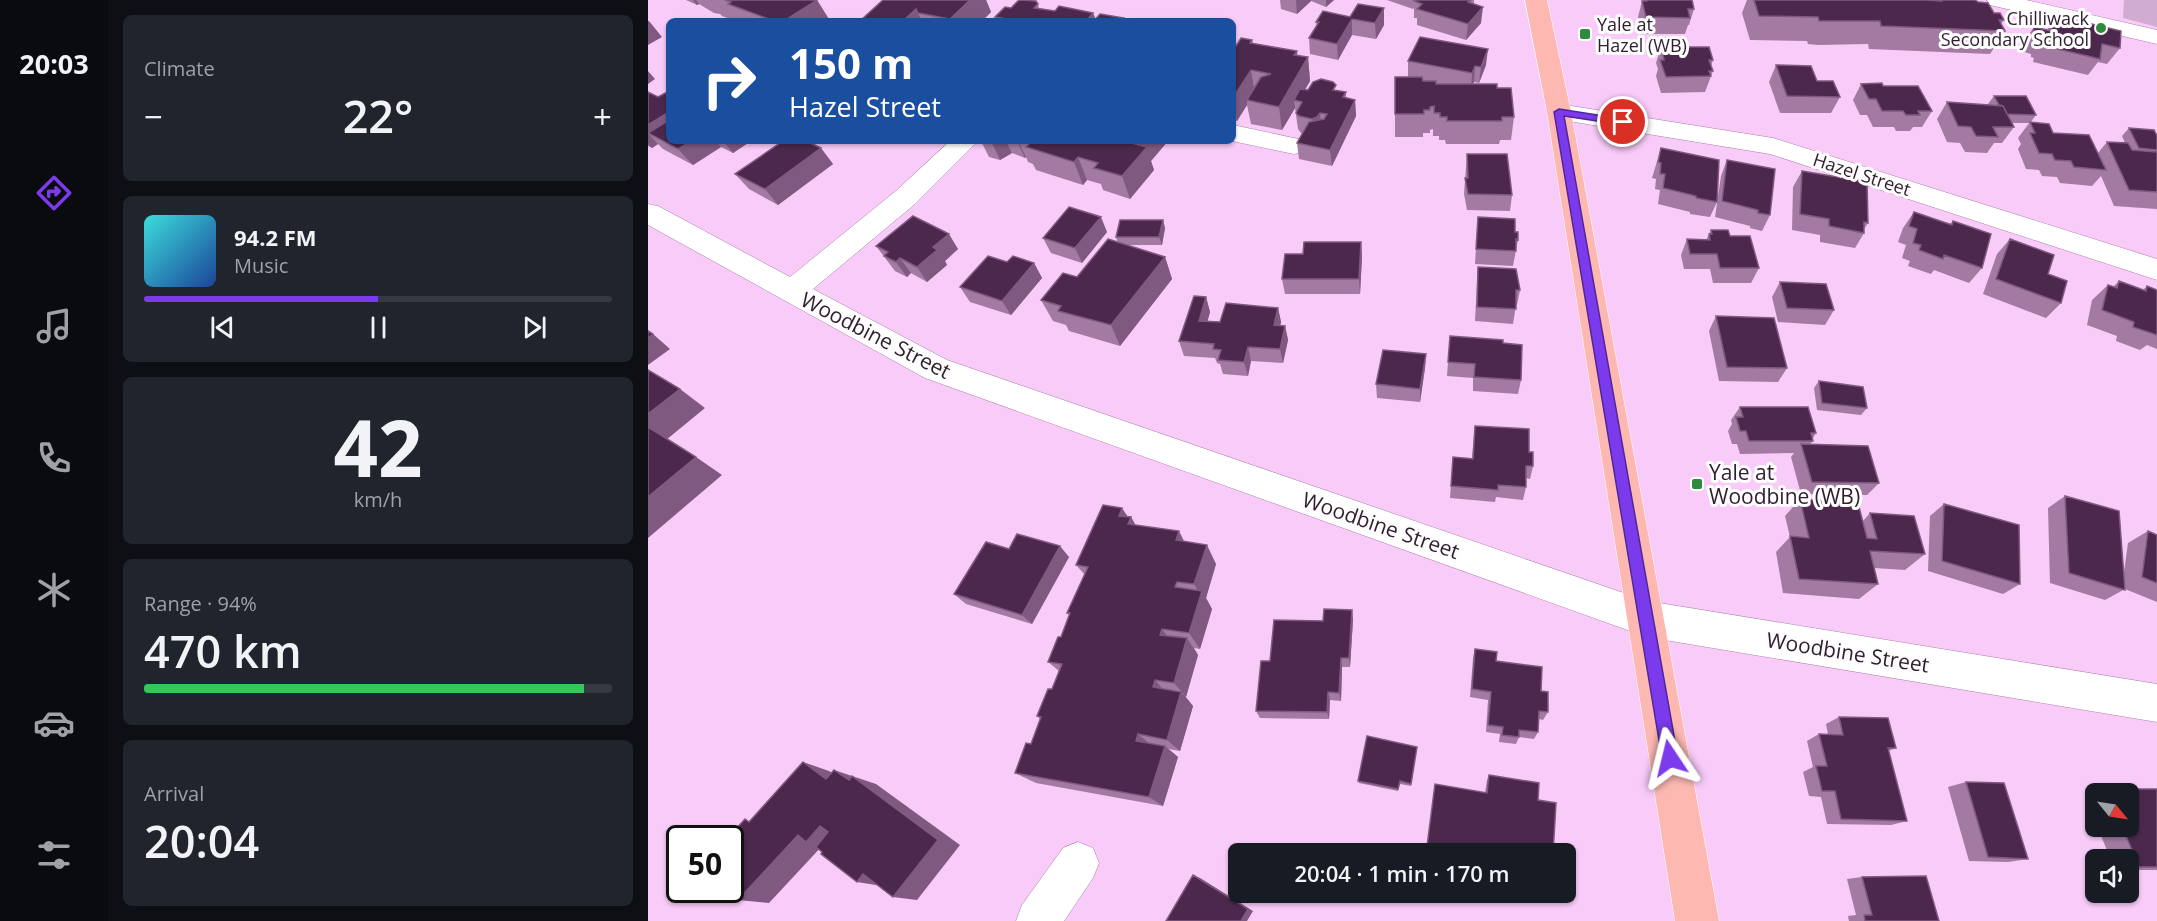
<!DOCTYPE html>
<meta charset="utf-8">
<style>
:root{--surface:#171b24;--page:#20242c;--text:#f1f3f6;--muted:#9ea1a6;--line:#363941;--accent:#7c3aed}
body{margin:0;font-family:"Open Sans",sans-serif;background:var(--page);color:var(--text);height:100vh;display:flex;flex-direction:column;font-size:22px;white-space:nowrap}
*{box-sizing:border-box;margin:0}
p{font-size:20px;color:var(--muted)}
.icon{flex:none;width:33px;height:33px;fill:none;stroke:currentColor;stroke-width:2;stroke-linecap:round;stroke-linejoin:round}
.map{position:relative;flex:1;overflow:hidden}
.panel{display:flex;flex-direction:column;gap:15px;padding:15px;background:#0d0f14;width:540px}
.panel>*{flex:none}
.hud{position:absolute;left:18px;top:18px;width:570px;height:126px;border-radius:9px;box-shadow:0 2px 4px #0004;background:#1a4fa0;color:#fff;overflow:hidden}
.needle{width:39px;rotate:120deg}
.tools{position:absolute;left:1437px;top:783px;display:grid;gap:12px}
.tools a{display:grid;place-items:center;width:54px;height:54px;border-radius:9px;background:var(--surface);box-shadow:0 2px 4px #0004;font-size:30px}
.speed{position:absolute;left:18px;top:825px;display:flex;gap:12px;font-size:30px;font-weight:700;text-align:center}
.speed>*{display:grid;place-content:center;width:78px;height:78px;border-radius:50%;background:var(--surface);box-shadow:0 2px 4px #0004;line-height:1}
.speed .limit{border:3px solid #111;border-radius:9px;background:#fff;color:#111}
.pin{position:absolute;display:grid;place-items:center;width:51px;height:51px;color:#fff;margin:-26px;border:3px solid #fff;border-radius:50%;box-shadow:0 2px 6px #0007}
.me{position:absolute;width:66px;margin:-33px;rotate:350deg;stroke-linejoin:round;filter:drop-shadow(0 0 4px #0008)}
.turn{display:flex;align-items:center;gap:21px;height:126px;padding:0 24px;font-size:27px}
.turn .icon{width:78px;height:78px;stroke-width:2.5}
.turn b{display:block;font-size:42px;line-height:51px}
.big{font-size:45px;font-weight:600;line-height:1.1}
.panel .tile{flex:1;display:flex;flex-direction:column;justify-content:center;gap:9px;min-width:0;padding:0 21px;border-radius:9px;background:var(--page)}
.panel .dial{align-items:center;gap:0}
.dial b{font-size:78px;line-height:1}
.song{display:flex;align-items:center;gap:18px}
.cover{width:72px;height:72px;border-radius:9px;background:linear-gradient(135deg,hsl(180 70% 55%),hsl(220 70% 35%))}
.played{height:6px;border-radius:3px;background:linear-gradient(90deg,var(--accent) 50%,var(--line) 50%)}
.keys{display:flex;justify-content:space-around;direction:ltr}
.heat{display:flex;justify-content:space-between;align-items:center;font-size:33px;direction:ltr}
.charge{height:9px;border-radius:4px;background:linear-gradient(90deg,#34c759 94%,var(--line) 0)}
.trip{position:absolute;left:580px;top:843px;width:348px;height:60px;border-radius:9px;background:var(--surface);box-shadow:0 2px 4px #0004;font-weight:600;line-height:60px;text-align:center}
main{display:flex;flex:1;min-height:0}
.menu{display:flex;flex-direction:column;width:108px;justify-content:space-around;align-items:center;background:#090b0e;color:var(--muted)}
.menu .icon{width:42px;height:42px}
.menu .active{color:var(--accent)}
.menu b{font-size:27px;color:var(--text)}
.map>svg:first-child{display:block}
.green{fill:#d1acd1}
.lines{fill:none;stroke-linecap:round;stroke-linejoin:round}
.minor-casing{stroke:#a97fa9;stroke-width:1}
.major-casing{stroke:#fff;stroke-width:1}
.minor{fill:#fff;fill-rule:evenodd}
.major{fill:#fdb8b2;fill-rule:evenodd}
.wall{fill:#a27aa2}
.shaded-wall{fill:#805980}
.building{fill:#4c284d;stroke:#805980;stroke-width:1.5}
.route{fill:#7c3aed;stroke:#51269a;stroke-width:1.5}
.poi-dot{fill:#2e8b3d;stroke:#fdfdfd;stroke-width:2}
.labels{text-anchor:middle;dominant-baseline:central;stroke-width:6;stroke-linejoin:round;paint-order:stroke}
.far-poi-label{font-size:18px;fill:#2f1e2f;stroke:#fdfdfd;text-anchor:end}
.far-street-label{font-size:18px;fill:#2f1e2f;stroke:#fdfdfd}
.street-label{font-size:21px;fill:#2f1e2f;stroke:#fdfdfd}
.poi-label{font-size:21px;fill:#2f1e2f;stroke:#fdfdfd;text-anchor:start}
</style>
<main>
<nav class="menu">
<b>20:03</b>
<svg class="icon active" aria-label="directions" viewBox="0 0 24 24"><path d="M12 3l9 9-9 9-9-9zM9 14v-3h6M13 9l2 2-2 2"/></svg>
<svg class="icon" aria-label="music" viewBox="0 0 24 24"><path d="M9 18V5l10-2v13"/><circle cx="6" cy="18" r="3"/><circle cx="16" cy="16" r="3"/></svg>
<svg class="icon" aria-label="phone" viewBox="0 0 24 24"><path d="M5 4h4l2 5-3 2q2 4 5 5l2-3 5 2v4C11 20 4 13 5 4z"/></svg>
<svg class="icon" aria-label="climate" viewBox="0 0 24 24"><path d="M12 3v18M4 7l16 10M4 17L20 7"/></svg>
<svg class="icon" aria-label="car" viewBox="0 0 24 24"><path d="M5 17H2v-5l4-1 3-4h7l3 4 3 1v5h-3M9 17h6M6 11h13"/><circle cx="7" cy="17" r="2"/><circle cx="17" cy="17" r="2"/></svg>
<svg class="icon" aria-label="filters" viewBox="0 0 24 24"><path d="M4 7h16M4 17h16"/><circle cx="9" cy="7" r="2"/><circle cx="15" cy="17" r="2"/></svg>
</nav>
<section class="panel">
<div class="tile"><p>Climate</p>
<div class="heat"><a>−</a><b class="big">22°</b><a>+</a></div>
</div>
<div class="tile">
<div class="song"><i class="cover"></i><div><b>94.2 FM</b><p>Music</p></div></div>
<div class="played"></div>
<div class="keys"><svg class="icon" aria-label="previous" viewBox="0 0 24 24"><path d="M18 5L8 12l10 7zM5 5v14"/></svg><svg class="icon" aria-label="pause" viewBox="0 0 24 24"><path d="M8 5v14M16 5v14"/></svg><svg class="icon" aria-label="next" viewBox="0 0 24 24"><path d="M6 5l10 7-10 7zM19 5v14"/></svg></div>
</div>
<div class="tile dial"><b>42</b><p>km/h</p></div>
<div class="tile"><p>Range · 94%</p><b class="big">470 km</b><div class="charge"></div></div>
<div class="tile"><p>Arrival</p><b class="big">20:04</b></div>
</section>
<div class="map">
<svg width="1509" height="921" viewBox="0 0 1509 921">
<rect width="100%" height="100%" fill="#f8cbf8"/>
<path class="green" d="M1476,0H1509V27L1475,18Z"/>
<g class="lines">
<g class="minor-casing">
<path id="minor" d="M1339,0H1378L1509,30V44L1342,5Z
M911,104L1125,138L1509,259V280L1122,154L902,118L899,112L902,106Z
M585,125L655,140L659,146L655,152L646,154L584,141Z
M302,141H330L267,204L165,289L299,360L999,601L1509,684V722L999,637L277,378L0,225V204L10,206L142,277L249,190Z
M430,842L445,848L451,863L445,878L416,921H368L374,905L415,848Z"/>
</g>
<g class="major-casing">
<path id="major" d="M877,0H899L923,112L1071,921H1027L899,112Z"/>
</g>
<use href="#minor" class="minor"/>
<use href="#major" class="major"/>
</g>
<path class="wall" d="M38,0H169L182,21H87L74,16L72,14L66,13L51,4L49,5Z
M235,0H338L343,12L334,21H212Z
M632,0H686L678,7L663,1L649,14L633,9Z
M739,0H826V4L833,23L818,40L769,25V18H766V8L765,9Z
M995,0H1044L1046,9L1041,25H1040L1037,34H994L990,17L994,1Z
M1099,0H1279L1286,1V0H1327L1356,20L1353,24L1357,31L1342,54L1221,49L1220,44L1170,45L1160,44L1159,41L1102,40L1094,13Z
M390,4L391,8L407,11L445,13L448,19L477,21H349L347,17L363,8Z
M675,11L736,25L728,39L704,35L690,60L662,54L661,38L669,26L668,22Z
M1419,18L1472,48L1459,64L1450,62L1440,75L1385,62L1386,58L1383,57V54L1373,51L1375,43L1386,27L1399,30L1404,23L1416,24Z
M604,40L605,43L649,51V55L660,57L662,81L657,90H688L698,92V98L707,100L708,116L684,166L651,159L649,143L654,133H653L650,129L647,108L634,130L603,124L599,105L589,121L585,120V45L588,46Z
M1013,47L1065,60L1063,66L1065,71L1057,92L1013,93L1008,76L1010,69L1008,63Z
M760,61L838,65L831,83L826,82L825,84L849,88L866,117L863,140H852L851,144H798L797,140H791V136H785V129L782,130V133H775V137H747V114L760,77Z
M1128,65L1169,81L1192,97L1183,113H1132L1121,82Z
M1213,84L1235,86L1284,111L1274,127H1265L1262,131H1248L1246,127H1225L1219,115H1212L1205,100Z
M0,92L21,141H103L85,153L73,147L45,165L15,149L10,144L4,148L0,146Z
M1346,96L1388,115L1382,123H1363L1366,127L1354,143H1346L1339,153L1317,152L1312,143L1299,142L1289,119L1299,102L1341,105L1340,104Z
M1382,122L1450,153L1459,142L1477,143L1474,136L1481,128L1509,136V209L1466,206L1453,176L1444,186L1412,183L1409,177L1394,176L1391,170L1378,169L1370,149L1373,144L1370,138Z
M333,141H520L503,161L506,170L482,199L455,190L453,184L439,180L435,185L388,170L385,164L380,162L378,157L377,158L364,153L352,160L341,157Z
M166,145L185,164L130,205L101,189L87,174Z
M1013,148L1069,202L1062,217L1042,214V212L1010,204L1012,190L1007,189L1008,179L1004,178Z
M819,154L864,195L862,211L819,210L816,194Z
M1079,160L1122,215L1114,231L1102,228V226L1067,217L1073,176Z
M1154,171L1220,223L1216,229V233L1207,248L1172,242V235L1144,230L1145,187Z
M1266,212L1302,224L1305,221L1334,268L1321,283L1286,270L1283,274L1260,266L1262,261L1254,258L1258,245L1250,242L1255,228Z
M830,217L867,232L870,240L865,266L827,264Z
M515,220L517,228L514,245H478L517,257L524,279L472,346L421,331L418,325L405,321L393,300L429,277L470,243L468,237Z
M1063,230L1082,236L1111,268L1103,283H1065L1062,269H1036L1033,255L1039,239L1058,240Z
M459,232L434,263L403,253L395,238Z
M1362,239L1400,274L1413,303L1398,318L1335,294L1349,254Z
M713,242L714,257L712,294H637L634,279L655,254Z
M228,246L310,249L297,261L299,265L279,282L263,273L259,277L247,271Z
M359,262L386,263L394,278L363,315L322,302L312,287Z
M830,267L872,290L869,305H868L865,324L827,321L829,282Z
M1471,281L1495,290L1499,286L1509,290V349L1499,345L1492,350L1468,341L1469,336L1439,325L1444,300L1460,285L1465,287Z
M1132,282L1186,310L1177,325L1130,322L1124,297Z
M558,297L562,312L559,321L572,322L630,308L633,322L632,325L637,326L640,340L635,363L603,361L600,376L575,374L572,364L569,363L567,358L536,356L531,341Z
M1068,316L1139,368L1130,382L1071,381L1061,331Z
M802,336L855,343L873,380L870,394L825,391V378L799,376Z
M778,354L777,368L772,402L729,398L728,384Z
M1171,381L1219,408L1213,415L1169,410L1166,388Z
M1092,407L1168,433L1165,438V441L1162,444L1231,483L1219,495L1153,494L1143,457L1146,453L1092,454L1089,444H1084L1080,431L1084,424L1083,420Z
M827,426L881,452L885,466L882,479L878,478V487L875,500L848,497L847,502L802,498L805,457L824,458Z
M1417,496L1476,572L1480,543L1500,531L1509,535V602L1477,589L1457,600L1402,583L1400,508Z
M1152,499L1215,521L1222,513L1277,554L1257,570L1226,568L1230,584L1211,599L1135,593L1128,552L1142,537L1137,516Z
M1296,504L1372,584L1355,594L1280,571L1282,516Z
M480,517H483L487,525L536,541L568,564L558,598L564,609L552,649L546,648L550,655L538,697L545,706L532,751L520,749L530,757L515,806L388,783L367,773L383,744L392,719L389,716L404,689L411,671L400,662L413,637L421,615L419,613L437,575L428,565Z
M361,549L421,557L384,624L318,604L306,594Z
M704,610L705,620L702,667H694L693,701L682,700L681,719L612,718L608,711L622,661L675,621Z
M827,649L848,661L893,691L900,712L895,720L891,719L890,732L886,739L871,737L868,744L851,742L852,734L838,732L840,700L822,697L825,658Z
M1191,717L1248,748L1240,751L1259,821L1243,825L1179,824L1173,797L1161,796L1155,772L1165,767L1159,741L1171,734H1180L1178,724Z
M769,747L763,786L752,784L750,791L711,783L710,781Z
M841,775L890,800L905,854H777L837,793L839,780Z
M1318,782L1380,859L1360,862L1321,861L1300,787Z
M1459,789H1509V870H1480V860H1463L1449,826H1480V794H1448V822L1437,795Z
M1214,877L1291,921H1201L1200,916L1208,915L1199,879Z"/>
<path class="shaded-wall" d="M45,0H48L51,4L49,5Z
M169,0L182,21H136Z
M322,0H338L343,12L334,21H303L302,19Z
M648,0H663V1L649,14Z
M678,0H686L678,7Z
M835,7L833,23L818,40L820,24Z
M736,8V25L728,39L727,23Z
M268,9L274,21H255Z
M445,13L448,21H438Z
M704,19V35L690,60L689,44Z
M0,21H1L14,37L0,45Z
M840,49L838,65L831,83L833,67Z
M649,51L651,72L660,57L662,81L650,101L646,100L647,108L634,130L631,107L646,55Z
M827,66L826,82L823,89L824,73Z
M603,70L607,94L599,100V105L589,121L585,98Z
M0,71L7,79L0,84Z
M707,100L708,116L684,166L682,150Z
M21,112V137L0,133L10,144L4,148L0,144V125Z
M672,113L674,129L665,135L664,119Z
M44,141H68L73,147L45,165L30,149Z
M75,141H103L85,153Z
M154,141H172L160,149Z
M343,141H358L364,153L352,160Z
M369,141H370L378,157L377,158Z
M492,141H520L503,161L506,170L482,199L474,176L487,144Z
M173,148L185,164L130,205L117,189Z
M430,157L439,180L435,185L426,162Z
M453,217L459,232L434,263L427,248Z
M515,220L517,228L514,245L511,237Z
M301,234L310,249L297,261L299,265L279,282L269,267L285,247Z
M713,242L714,257L712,294L711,279Z
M517,257L524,279L472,346L463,325Z
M252,258L263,273L259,277L248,262Z
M386,263L394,278L363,315L354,301Z
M558,297L562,312L556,335L551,321Z
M630,308L633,322L629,339L626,325Z
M637,326L640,340L635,363L632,349Z
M5,334L22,349L0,365V338Z
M600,347L603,361L600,376L596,362Z
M778,354L777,368L772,402V389Z
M32,389L57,408L18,440L0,428V414Z
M48,457L74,475L0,538V497Z
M474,508L482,520L483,517L495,538L471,516Z
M531,531L541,551L528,540Z
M559,545L568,564L558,598L564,609L552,649L541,633L552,595L546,584Z
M412,546L421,557L384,624L374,615Z
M704,610L705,620L702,667L701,658Z
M514,629L526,645L512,635Z
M539,638L550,655L538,697L526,683Z
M693,658L694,667L693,701L691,693Z
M507,680L520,695L505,687Z
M533,692L545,706L532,751L519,740Z
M680,692L682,700L681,719L679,712Z
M490,734L504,746L488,741Z
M517,746L530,757L515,806L501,797Z
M155,762L181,771L204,787L178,779Z
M186,770L228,784L312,845L269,900L245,897L201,780Z
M172,826L199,831L175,845L121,903L90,900L150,835Z
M215,874L234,886L209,882Z
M545,875L552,878L605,911L599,921H593Z"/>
<path class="building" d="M77,0H169L136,21H126L80,4L83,2Z
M235,0H322L302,19L270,13L268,9L255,21H212Z
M373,0L388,1L390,4L386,8L407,11L411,6L445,13L438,21H351L354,18L347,17L357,7L363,8L370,1Z
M768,0H823L820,2L835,7L820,24L769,9L774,4L766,1Z
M999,0H1044L1046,9H1040L1042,18L998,17L994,1H999Z
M1106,0H1279L1293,1L1292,0H1327L1330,2L1340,3L1346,13H1352L1356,20H1351L1357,31L1233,26L1232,21H1171L1170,17L1111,16Z
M710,4L736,8L727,23L704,19L689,44L661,38L671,22H668L675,11L702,17Z
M452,14L476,18L474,21H446Z
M1419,18L1473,31L1472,48L1454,44L1452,59L1397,46L1398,41L1394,40V37L1385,35L1386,27L1403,31L1404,23L1419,24Z
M772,37L840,49L833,67L827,66L824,73L760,61Z
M593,38L604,40L602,43L649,51L646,55L660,57L631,107L599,100L613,77L623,74L603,70L585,98V45L588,46Z
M1013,47H1061L1065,60H1061L1065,71H1061L1063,76L1018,77L1012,60H1016Z
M1128,65L1163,66L1169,81H1185L1192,97L1139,96Z
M747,77H774L775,81H788V84H849V88H863L866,117H854V121H799V117H792V113H786V106L782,107V110H776V114H747Z
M673,79L685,82L688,85L685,90L698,92L695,97L707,100L682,150L649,143L661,122L676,119L679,114L672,113L669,117L664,119L651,116L648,113L654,102L646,100L652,89L660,90L665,82Z
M1234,83L1235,86H1270L1284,111H1270L1272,115H1258L1255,111H1234L1228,99H1221L1213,84Z
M21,91V112L0,125V92L10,97Z
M1346,96H1378L1388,115L1359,114L1355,106L1351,105Z
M1299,102L1355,106L1366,127H1345L1350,137L1328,136L1323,127L1310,126Z
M21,120V141H44L30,149L0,133Z
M1382,122L1401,124L1405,133L1441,135L1458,170L1426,167L1423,161L1407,160L1404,154L1391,153L1382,133H1387Z
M1481,128L1506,130L1509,136V150L1491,148Z
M135,141H158L173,148L117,189L87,174Z
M375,141H492L487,144L499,147L474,176L446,168L450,163L430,157L426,162L378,147L382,143Z
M1459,142L1480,143L1484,150L1509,152V192L1481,190Z
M1013,148L1071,160L1069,202L1048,198V196L1015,188L1017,174H1012L1013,163L1010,162Z
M819,154H859L864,195L820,194L817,178H820Z
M1079,160L1127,169L1122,215L1110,213V210L1074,201Z
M1154,171L1219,182L1220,223L1216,222V233L1181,226V219L1152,214Z
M421,207L453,217L427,248L395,238Z
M1266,212L1304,225L1305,221L1343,234L1334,268L1296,255L1295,259L1271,250L1273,245L1265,243L1269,229L1261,226Z
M265,216L301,234L285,247L289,250L269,267L252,258L248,262L236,256L240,252L228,246Z
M830,217L867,219V232H870V240L868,239V251L828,249Z
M472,220H515L511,237H468Z
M1063,230H1080L1082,236H1102L1111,268H1072L1069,254H1042L1039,239L1062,240L1061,234H1064Z
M460,239L517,257L463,325L410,311L413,306L393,300L415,273L429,277Z
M1362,239L1406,255L1400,274L1419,281L1413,303L1348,279Z
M656,242H713L711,279H634L637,254H655Z
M340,256L359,262L365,256L386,263L354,301L312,287Z
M830,267L868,269L872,290H868V309L829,307Z
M1471,281L1498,291L1499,286L1509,290V335L1485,327L1486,322L1454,310L1460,285L1469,288Z
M1132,282L1178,284L1186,310L1139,308Z
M546,296L558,297L551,321L572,322L578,303L630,308L626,325L637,326L632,349L600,347L596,362L570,360L573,350L565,349L566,344L531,341Z
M1068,316L1126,318L1139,368L1079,367Z
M0,331L5,334L0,338Z
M802,336L855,340V343L874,345L873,380L826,377L827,364L800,362Z
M735,350L778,354L772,389L728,384Z
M0,370L32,389L0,414Z
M1171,381L1215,387L1219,408L1174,403Z
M1092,407H1160L1168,433H1163L1165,441H1101L1098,431H1092L1088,417H1095Z
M827,426L881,429V452H885V466H878V487L850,485V490L803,486L805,457L825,459Z
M0,427L48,457L0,497Z
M1153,444L1220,446L1231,483L1164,482Z
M1417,496L1471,511L1477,590L1421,573Z
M1152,499L1210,503L1219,538L1229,539L1222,513L1266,516L1277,554L1222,551L1230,584L1151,579L1142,536L1161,538Z
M1296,504L1371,525L1372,584L1294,561Z
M455,505L474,508L471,516L483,517L480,524L531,531L528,540L559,545L546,584L529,582L527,587L554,591L541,633L514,629L512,635L539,638L526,683L507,680L505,687L533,692L519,740L490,734L488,741L517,746L501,797L367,773L378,743L383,744L393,717L389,716L400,689H404L414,664L400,662L410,637H413L422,613H419L440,567L428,565Z
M1500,531L1509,535V583L1494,577Z
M369,534L412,546L374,615L306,594L338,542L361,549Z
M676,609L704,610L701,658H693L691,693L680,692L679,712L608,711L613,661H622L626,620L675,621Z
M827,649L849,652L848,661L894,667L893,691L900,692V712L891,711L890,732L871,730V737L854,735L855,727L840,725L843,692L824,689Z
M1191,717L1240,718L1248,748H1240L1259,821L1193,819L1187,791H1174L1168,766H1179L1171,734L1195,735Z
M719,736L769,747L763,784L752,781L750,789L710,781Z
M155,762L178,779L186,770L201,780L204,776L290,840L245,897L215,874L209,882L173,854L174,852L168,847L180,832L172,826L158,842L150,835L90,900L77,890H82V838H80L97,819L101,822Z
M841,775L891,783L890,800L908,803L905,854H825L809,851V854H778L787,784L839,793Z
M1318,782L1356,783L1380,859L1340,857Z
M1459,789H1509V867H1491L1474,826H1480V794H1461Z
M545,875L600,909L593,921H518Z
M1278,876L1291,921H1217L1216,915H1224L1214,877Z"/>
<path class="route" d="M911,109L975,119L980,122L975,125L916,116L1030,758L1028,764L1022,767L1016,764L1014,758L906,112Z"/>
<g class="poi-dot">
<circle cx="1453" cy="28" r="6"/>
<rect x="931" y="28" width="12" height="12" rx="3"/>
<rect x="1043" y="478" width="12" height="12" rx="3"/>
</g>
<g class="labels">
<g class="far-poi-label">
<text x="1441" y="18">Chilliwack<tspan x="1441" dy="21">Secondary School</tspan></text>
<text x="949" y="24" text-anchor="start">Yale at<tspan x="949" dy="21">Hazel (WB)</tspan></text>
</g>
<g class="far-street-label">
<text transform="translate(1214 174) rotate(18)">Hazel Street</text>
</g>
<g class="street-label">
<text transform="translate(228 335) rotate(27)">Woodbine Street</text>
<text transform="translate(733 525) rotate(19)">Woodbine Street</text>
<text transform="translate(1200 652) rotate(9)">Woodbine Street</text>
</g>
<g class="poi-label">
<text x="1061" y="472">Yale at<tspan x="1061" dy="24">Woodbine (WB)</tspan></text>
</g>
</g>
</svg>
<div class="tools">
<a><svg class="needle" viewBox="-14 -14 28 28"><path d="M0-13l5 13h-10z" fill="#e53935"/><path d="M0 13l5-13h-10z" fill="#9ea1a6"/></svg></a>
<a><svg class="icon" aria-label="sound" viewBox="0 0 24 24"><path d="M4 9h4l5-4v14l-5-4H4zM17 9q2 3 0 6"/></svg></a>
</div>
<div class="speed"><div class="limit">50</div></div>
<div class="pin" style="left:975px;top:122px;background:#d93025"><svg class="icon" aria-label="arrive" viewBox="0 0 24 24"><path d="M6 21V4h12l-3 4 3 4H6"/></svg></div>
<svg class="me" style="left:1022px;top:758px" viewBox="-20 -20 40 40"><path d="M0-17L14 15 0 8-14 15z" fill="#7c3aed" stroke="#fff" stroke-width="4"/></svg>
<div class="trip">20:04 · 1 min · 170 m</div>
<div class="hud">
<div class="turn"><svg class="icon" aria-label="right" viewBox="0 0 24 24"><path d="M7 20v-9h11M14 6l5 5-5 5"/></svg><div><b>150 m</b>Hazel Street</div></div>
</div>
</div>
</main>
